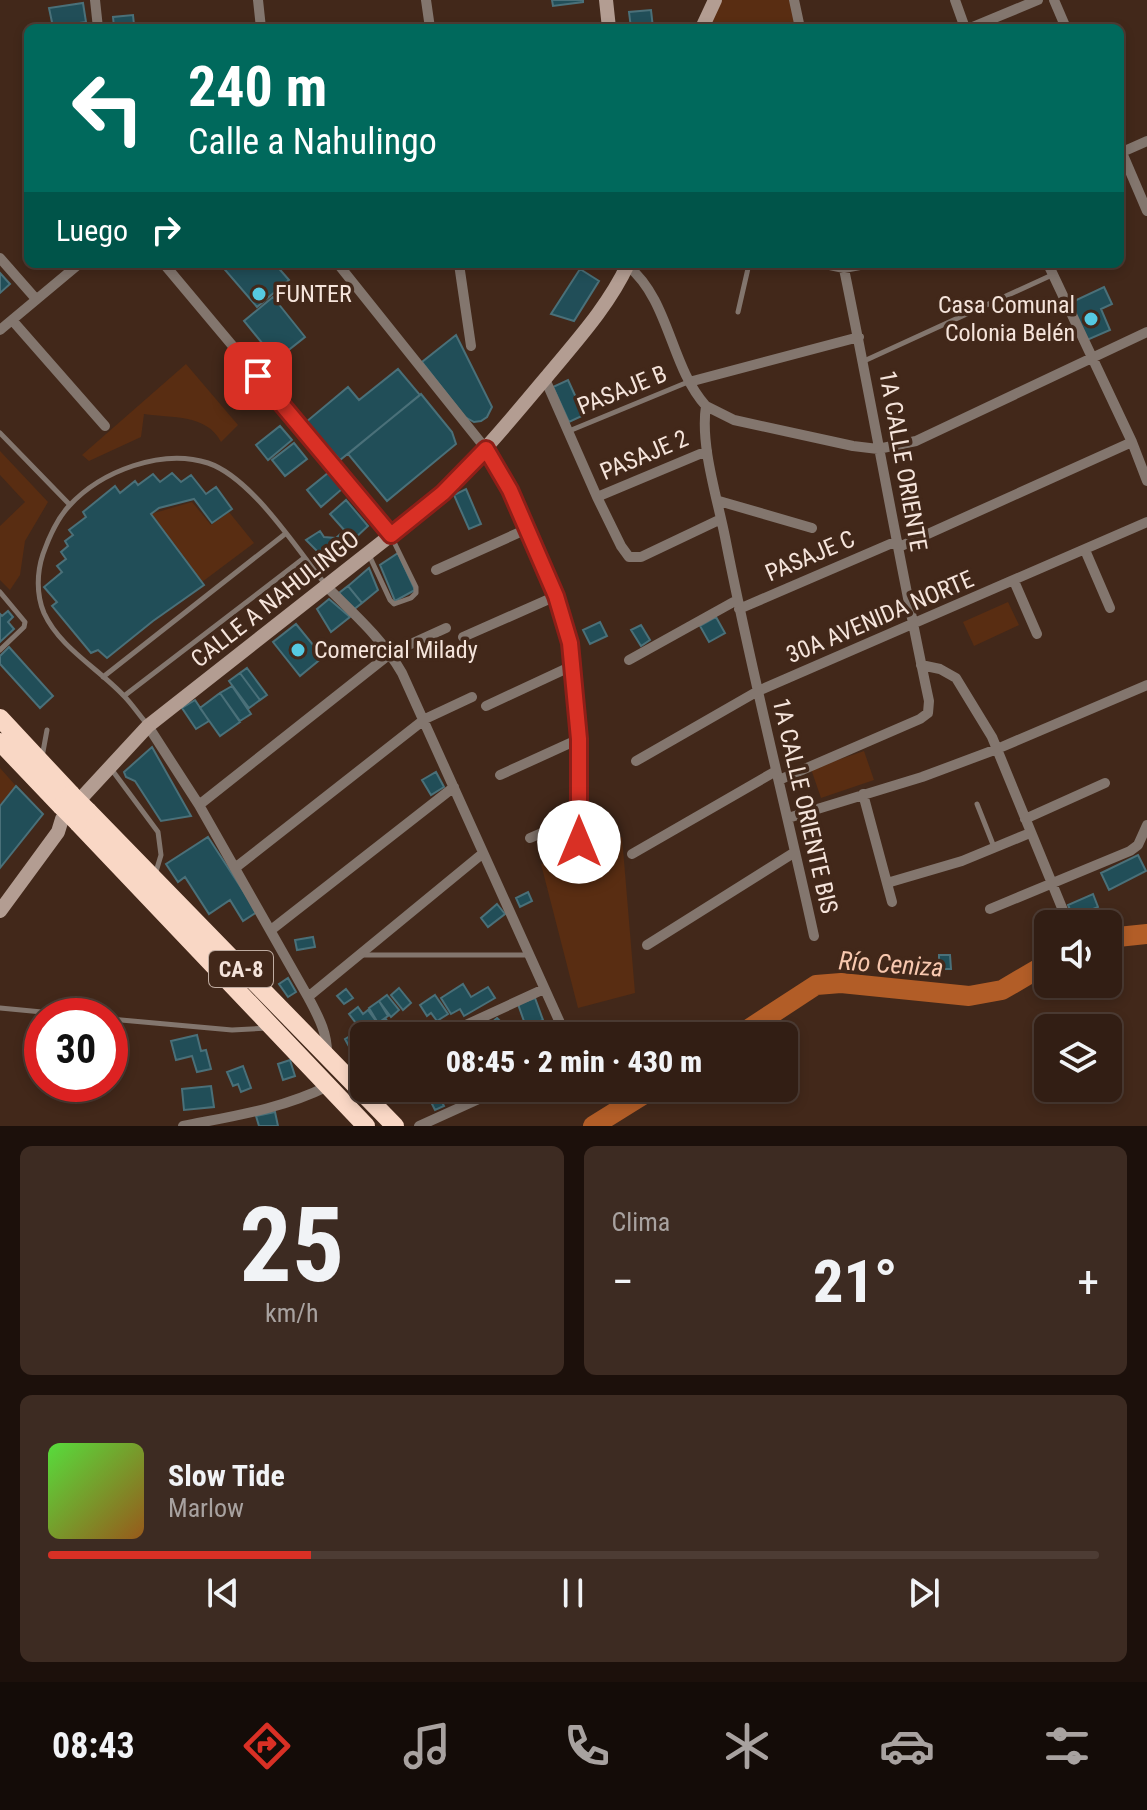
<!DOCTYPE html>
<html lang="es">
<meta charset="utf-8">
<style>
:root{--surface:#321e14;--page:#3d2b22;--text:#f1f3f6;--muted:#a8a2a0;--line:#4d3c34;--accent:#d93025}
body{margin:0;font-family:"Roboto Condensed",sans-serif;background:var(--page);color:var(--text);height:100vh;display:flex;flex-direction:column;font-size:30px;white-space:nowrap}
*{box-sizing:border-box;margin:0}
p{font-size:26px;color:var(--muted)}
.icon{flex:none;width:44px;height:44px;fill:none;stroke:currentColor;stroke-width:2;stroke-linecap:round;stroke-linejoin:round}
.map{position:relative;height:1126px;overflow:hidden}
.side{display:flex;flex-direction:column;gap:20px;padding:20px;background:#1c100b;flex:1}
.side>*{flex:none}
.hud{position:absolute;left:24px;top:24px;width:1100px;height:244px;border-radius:12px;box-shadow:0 4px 12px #0003,0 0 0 2px var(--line);background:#00695c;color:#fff;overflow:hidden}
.fabs{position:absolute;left:1034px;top:910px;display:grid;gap:16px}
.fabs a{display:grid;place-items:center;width:88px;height:88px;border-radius:12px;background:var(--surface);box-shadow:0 4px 12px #0003,0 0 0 2px var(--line);font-size:40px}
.speed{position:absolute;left:24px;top:998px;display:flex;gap:16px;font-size:40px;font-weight:700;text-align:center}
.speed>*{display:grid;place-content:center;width:104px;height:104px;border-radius:50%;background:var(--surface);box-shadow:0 4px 12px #0003,0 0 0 2px var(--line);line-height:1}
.speed .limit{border:12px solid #d22;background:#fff;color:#111}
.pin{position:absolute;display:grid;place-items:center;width:68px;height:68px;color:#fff;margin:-34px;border-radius:16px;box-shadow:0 4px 12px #0006}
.me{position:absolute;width:88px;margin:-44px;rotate:0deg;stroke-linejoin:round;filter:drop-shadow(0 0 6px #0008)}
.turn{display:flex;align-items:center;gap:28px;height:168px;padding:0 32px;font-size:36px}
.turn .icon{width:104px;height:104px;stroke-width:2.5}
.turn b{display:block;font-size:56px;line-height:68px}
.then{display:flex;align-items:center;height:76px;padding:0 32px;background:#0003;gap:16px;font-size:30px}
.big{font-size:60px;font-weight:800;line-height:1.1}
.side .tile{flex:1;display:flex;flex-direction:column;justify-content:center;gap:12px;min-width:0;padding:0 28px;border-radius:12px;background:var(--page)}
.side .dial{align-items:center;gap:0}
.dial b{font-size:104px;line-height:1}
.song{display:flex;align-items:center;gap:24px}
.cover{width:96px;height:96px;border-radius:12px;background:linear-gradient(135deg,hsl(110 70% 55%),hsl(30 70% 35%))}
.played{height:8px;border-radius:4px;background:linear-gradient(90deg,var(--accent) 25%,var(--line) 25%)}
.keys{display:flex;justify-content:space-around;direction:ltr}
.heat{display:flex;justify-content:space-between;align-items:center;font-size:44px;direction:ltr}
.side .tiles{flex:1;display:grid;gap:20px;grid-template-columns:1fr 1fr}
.tile:last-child{grid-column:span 2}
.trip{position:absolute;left:350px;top:1022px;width:448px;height:80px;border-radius:12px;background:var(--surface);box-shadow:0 4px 12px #0003,0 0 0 2px var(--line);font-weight:800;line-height:80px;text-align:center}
.tabs{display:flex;height:128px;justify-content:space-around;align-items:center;background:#140c08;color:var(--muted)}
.tabs .icon{width:56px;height:56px}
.tabs .on{color:var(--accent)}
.tabs b{font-size:36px;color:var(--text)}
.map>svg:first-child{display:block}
.green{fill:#592d12}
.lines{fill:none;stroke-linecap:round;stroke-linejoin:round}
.river{stroke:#b25d27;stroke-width:20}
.building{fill:#214e58;stroke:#4a7079;stroke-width:2}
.lane{stroke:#83766e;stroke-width:5}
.street{stroke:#83766e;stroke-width:10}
.secondary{stroke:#b39d92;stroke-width:14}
.highway{stroke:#f9d7c5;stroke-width:18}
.highway-bridge{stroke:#f9d7c5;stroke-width:18}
.route-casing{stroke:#8d1f18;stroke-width:20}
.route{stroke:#d93025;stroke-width:14}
.poi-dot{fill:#56c9e1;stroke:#42281a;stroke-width:3}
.labels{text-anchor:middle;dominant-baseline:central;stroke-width:7;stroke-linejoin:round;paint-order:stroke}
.shield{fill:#42281a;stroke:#bfaca1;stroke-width:2}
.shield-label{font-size:22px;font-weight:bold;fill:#f5e4db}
.poi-label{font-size:24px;fill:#f5e4db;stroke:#42281a;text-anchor:start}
.street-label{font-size:24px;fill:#f5e4db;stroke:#42281a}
.water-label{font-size:26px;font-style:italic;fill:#f8c8af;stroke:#42281a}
</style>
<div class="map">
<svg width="1147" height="1126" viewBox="0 0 1147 1126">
<rect width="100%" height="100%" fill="#42281a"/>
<path class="green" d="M721,0H790L795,28H706Z
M186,364L238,425L221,442C207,414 172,418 144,414L141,437L89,461L82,455Z
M0,451L48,502L25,541L20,575L10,590L0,580V526L25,502L0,475Z
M192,502L211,525L229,512L254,543L202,582L151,514Z
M1008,602L1019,625L974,646L963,622Z
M864,751L874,780L821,798L811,769Z
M0,768L16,786L0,806Z
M622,837L635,993L578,1008L541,864Z"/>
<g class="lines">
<path class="river" d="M1108,938L1147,934
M738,1036L816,985L841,983L969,996L1002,990L1048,963
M593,1126L654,1088"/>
</g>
<path class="building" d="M552,0H583V2L553,6Z
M83,3L86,22L53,27L49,8Z
M651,10L653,28H631L629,12Z
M133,15L134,25L114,27L113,17Z
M220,264H256L259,267L262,264H275L289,280L257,307Z
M580,269L599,281L574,321L551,314Z
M0,273L10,284L0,293Z
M1104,287L1112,304L1101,309L1110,330L1087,340L1070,303Z
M273,297L305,337L276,360L244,321Z
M456,335L492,407L487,417L481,421L474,422L465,417L422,362Z
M398,369L420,395L340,460L306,422L348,387L359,400Z
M568,380L584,415L569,422L553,387Z
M421,394L452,432L456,444L387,501L348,454Z
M280,426L292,440L268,460L256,445Z
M294,443L307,459L285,476L272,460Z
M172,473L181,482L191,475L206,494L216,487L232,509L212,523L194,499L159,508L151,514L204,585L153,621L107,658L98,650L91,653L52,606L57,602L44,587L62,572L57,566L66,559L61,552L68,546L65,541L73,535L69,530L86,517L83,512L115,486L120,493L135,481L138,485L153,474L160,482Z
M328,473L342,489L321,507L307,490Z
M466,489L481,524L469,529L454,495Z
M346,500L368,526L353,540L330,514Z
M345,530L353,540L339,553L331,555L320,554L306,540L320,531L324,537L336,538Z
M398,553L415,590L395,601L380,565Z
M369,568L378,590L362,603L348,586Z
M348,586L362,603L353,610L339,593Z
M329,599L350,617L331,632L317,609Z
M8,611L13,617L8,622L14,629L0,642V614L2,616Z
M716,617L725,633L709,642L700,626Z
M600,622L607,636L590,644L583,630Z
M296,624L323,657L300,676L273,642Z
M641,625L650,640L641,646L631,630Z
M9,647L53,696L40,708L0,664V656Z
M247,668L267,695L260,700L240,673Z
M240,673L260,700L249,708L229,681Z
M232,686L251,714L240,721L220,693Z
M220,693L240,722L220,736L200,708Z
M195,700L209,721L196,729L182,708Z
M152,747L191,816L161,821L135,781L126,777L124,772Z
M436,772L444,787L431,795L422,780Z
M16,786L43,814L0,868V806Z
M208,837L257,912L243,921L230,900L209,914L185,877L178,882L166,864Z
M1138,855L1146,871L1109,890L1101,873Z
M528,892L532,901L520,907L516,898Z
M1093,894L1098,907L1083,913L1087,922L1076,924L1068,905Z
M497,904L505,914L488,927L481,918Z
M313,937L315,947L297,950L295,940Z
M939,955H950L951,969H939Z
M288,978L296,992L288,997L279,984Z
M463,984L471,997L488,987L495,998L464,1016L460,1009L451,1014L441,998Z
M399,988L411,1003L403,1010L391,995Z
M346,989L353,998L344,1004L337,996Z
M387,995L399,1010L391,1017L379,1001Z
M435,995L448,1014L437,1021L431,1013L427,1016L420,1005Z
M535,998L543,1020L526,1027L518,1004Z
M379,1001L388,1016L378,1023L369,1008Z
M358,1007L363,1014L368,1010L376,1021L362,1031L349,1014Z
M497,1018L506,1027L500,1032L491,1023Z
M386,1019L389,1025L378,1031L375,1025Z
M404,1024L412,1036L378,1035L384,1031L387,1035Z
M516,1026L523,1036H507L505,1033Z
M360,1030L364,1038L363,1056L359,1049L352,1052L345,1039Z
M197,1035L201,1051L206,1050L211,1069L197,1072L192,1056L176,1060L171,1041Z
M290,1060L295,1076L283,1080L278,1064Z
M243,1066L251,1088L241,1092L238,1084L233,1086L227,1072Z
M211,1086L214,1107L184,1110L182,1089Z
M403,1088H415L418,1091L404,1102L397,1093Z
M424,1088H443L445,1093L439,1096L444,1106L435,1110Z
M275,1112L278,1126H259L256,1116Z"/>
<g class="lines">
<path class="lane" d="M738,312L749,264
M864,361L1052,275
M569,431L688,382
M0,433L70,505
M369,555L390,600L394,604L411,598L416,593V587L392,538
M0,592L25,622L24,627L0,650
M103,677L285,534
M124,696L304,558
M147,724C139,715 132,704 124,696C98,668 60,648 44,613C36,594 37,572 43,554C49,537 57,519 69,506C101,471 162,448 208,463C252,478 296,548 325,584
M42,757L47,730
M112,770L158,832L161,855L155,875
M977,804L994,847
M363,955H529
M0,1008L84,1016
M110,1019L232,1030L268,1028"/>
<path class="street" d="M95,0L98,28
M258,0L261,28
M426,0L430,28
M794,0L800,28
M955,0L965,28
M1054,0L1066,28
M970,28L1038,0
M1120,148L1147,211
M1120,153L1147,141
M0,258L36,299
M164,264L391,535
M338,264L486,449L510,490L556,596L565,623L574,665L579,739V842
M459,264L471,346
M825,264L844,268L865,264
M1048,264L1132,442L1147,481
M628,266C670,301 670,366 706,406C700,445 717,497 725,537C751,671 785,803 814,936
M12,320L105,426
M0,330L79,264
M545,379L597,497L621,546L629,557H641L721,519
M689,382L859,337
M706,406L734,420L853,446L878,449L916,441L1147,332
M597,497L707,451
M719,501L812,528
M899,547L1132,442
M1085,550L1110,608
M436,570L527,529
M1014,581L1037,634
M325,585C353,613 382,638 402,673L566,1036
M739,609L897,541
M463,637L556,596
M629,660L737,600
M921,665L940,669L956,678L992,737L1067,920
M486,706L574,665
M148,726L199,805L308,997C318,1016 328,1033 327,1056
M636,761L758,691L1147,522
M500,775L579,739
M779,780L920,719L928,713L929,701C898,556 873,409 843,264
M863,794L892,902
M199,805L391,653L446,628
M788,818L922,777L997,749L1147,685
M1025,819L1105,783
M530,838L579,817
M632,854L776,771
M235,868L425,719L472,697
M887,883L962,861L1030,833
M990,909L1130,851L1138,845L1147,825
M271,930L454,787
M647,945L795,852
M308,997L482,854
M442,1036L544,989
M183,1126C233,1116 282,1109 328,1086
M419,1126L503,1088"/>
<path class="secondary" d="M606,0L609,28
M702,28L715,0
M0,911L58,832L62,819L148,726L419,513C468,472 508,423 549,374C578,339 609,305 628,264"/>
<path class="highway" d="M0,718L71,794
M0,742L61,806
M88,811L395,1126
M78,823L366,1126"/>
<path class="highway-bridge" d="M71,794L88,811
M61,806L78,823"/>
</g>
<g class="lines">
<g class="route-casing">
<path id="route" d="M258,376L391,535L443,493L486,449L510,490L556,596L570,643L579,739V842"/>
</g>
<use href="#route" class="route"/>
</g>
<g class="poi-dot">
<circle cx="259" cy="294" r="8"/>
<circle cx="1091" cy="319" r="8"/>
<circle cx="298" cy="650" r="8"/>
</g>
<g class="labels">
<rect class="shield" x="209" y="951" width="64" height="36" rx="6"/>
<g class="shield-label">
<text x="241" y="969">CA-8</text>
</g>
<g class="poi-label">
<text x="275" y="294">FUNTER</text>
<text x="1075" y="305" text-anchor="end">Casa Comunal<tspan x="1075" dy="28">Colonia Belén</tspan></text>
<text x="314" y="650">Comercial Milady</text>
</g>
<g class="street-label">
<text transform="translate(622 390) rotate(-22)">PASAJE B</text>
<text transform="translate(644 455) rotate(-23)">PASAJE 2</text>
<text transform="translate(903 461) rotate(80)">1A CALLE ORIENTE</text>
<text transform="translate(810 556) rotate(-23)">PASAJE C</text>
<text transform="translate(275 599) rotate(-38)">CALLE A NAHULINGO</text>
<text transform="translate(880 617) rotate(-23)">30A AVENIDA NORTE</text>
<text transform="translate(805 806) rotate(77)">1A CALLE ORIENTE BIS</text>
</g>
<g class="water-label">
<text transform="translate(891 964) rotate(4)">Río Ceniza</text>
</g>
</g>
</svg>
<div class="fabs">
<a><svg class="icon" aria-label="sound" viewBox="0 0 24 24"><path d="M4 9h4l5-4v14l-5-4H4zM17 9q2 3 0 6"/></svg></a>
<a><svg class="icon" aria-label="layers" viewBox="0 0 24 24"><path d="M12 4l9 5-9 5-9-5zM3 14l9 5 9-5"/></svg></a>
</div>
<div class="speed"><div class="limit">30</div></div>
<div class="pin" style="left:258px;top:376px;background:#d93025"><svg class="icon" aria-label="arrive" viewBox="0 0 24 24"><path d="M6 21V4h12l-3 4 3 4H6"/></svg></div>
<svg class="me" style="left:579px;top:842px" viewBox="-20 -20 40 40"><circle r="19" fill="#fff"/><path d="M0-13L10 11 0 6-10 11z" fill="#d93025"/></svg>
<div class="trip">08:45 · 2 min · 430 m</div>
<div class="hud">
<div class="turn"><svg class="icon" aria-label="left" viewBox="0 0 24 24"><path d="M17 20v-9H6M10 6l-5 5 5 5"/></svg><div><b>240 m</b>Calle a Nahulingo</div></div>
<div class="then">Luego<svg class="icon" aria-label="right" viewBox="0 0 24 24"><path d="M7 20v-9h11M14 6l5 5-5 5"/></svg></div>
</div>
</div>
<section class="side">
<div class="tiles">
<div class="tile dial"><b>25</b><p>km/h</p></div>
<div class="tile"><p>Clima</p>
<div class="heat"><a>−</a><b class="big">21°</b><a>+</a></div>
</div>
<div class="tile">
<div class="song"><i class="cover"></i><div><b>Slow Tide</b><p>Marlow</p></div></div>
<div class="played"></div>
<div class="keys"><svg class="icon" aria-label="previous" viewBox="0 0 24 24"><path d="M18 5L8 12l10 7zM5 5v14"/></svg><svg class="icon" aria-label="pause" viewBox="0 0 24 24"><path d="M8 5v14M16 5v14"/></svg><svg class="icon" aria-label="next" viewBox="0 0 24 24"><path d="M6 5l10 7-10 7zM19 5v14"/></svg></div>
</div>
</div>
</section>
<nav class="tabs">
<b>08:43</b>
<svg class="icon on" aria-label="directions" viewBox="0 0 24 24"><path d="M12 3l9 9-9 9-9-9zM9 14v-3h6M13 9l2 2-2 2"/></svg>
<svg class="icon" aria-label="music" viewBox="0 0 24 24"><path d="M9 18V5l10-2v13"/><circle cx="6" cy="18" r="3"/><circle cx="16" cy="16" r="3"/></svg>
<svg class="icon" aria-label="phone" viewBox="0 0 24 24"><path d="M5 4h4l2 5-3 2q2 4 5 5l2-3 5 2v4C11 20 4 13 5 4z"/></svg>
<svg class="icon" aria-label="climate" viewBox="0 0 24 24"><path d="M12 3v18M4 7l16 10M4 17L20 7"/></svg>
<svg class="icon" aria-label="car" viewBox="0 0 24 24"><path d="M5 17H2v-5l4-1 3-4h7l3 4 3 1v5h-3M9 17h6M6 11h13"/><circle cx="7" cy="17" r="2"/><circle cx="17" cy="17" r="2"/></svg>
<svg class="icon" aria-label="filters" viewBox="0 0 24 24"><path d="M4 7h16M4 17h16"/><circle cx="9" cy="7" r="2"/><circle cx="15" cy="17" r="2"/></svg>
</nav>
